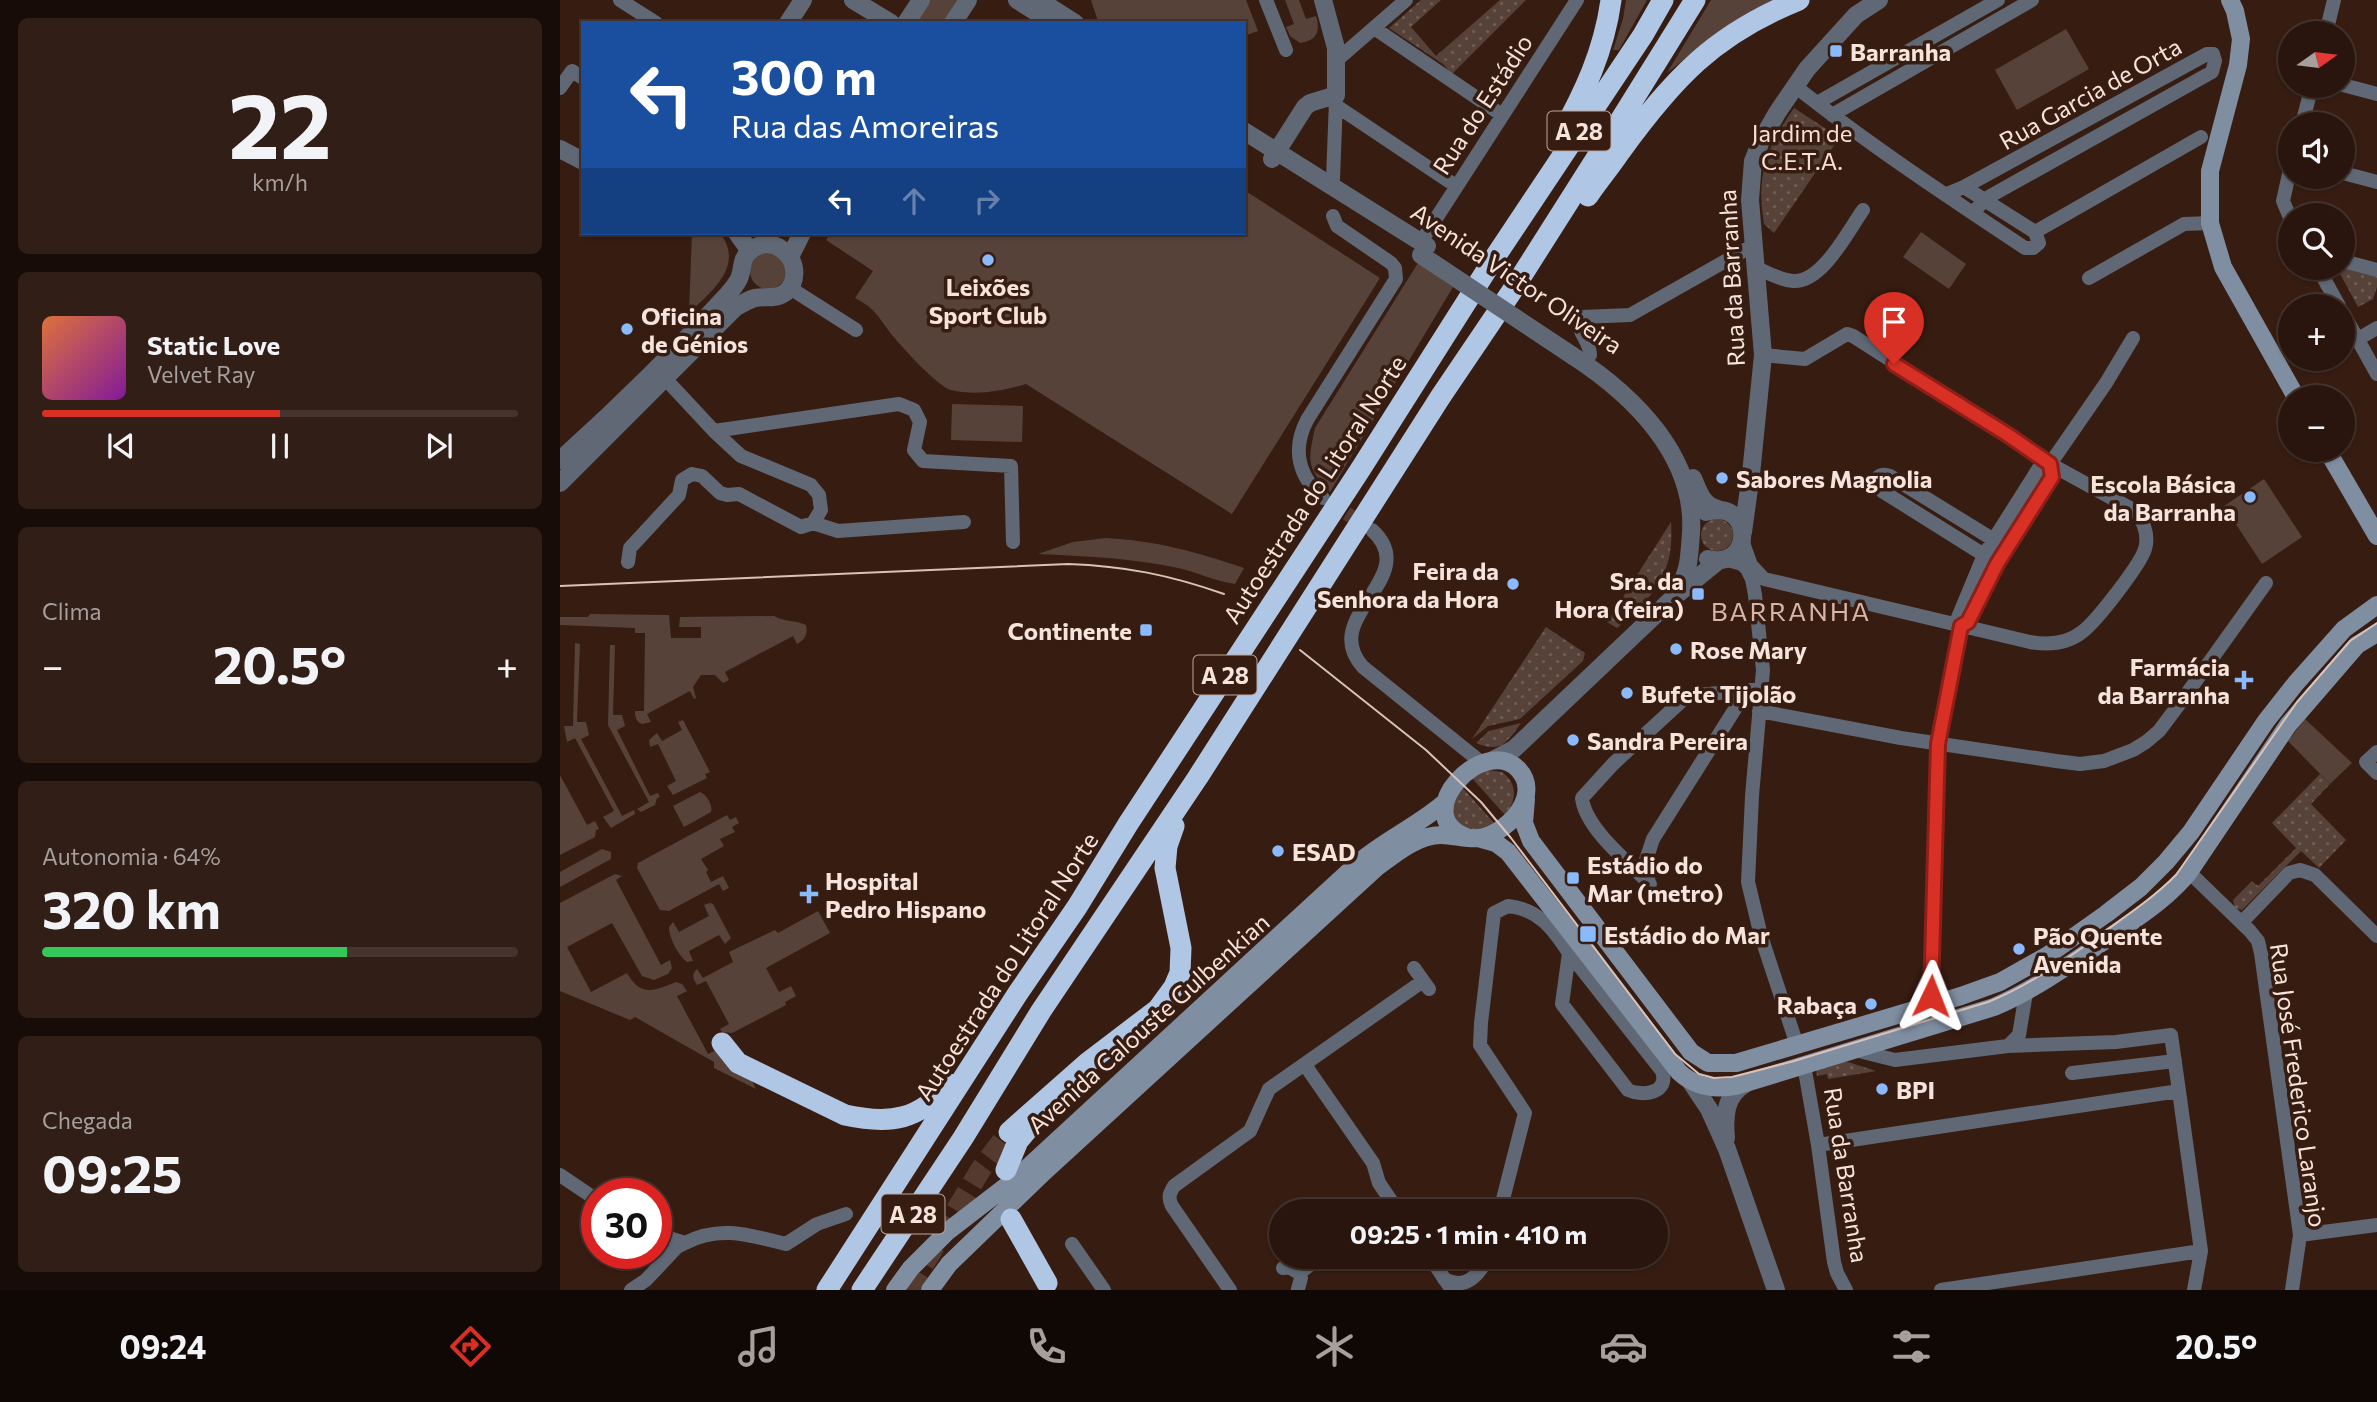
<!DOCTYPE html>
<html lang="pt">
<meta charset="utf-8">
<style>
:root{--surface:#29150d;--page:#311e16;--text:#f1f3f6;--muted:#a59f9d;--line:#45342e;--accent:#d93025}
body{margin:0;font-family:Commissioner,sans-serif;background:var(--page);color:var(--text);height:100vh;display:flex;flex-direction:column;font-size:26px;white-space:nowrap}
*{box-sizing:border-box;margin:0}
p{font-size:23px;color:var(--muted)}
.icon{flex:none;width:38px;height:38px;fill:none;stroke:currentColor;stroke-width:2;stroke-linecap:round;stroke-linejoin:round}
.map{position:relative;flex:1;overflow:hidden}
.side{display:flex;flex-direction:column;gap:18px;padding:18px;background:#170c07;width:560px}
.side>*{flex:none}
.hud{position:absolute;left:21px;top:21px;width:665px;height:214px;border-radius:0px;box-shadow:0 2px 5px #0004,0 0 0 2px var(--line);background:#1a4fa0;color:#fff;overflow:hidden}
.needle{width:46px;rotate:76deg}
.tools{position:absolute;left:1718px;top:21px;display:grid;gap:14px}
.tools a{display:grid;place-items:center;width:77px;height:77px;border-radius:50%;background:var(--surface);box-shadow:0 2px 5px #0004,0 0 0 2px var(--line);font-size:35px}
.speed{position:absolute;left:21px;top:1178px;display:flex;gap:14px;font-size:35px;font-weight:700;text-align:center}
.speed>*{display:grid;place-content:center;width:91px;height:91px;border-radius:50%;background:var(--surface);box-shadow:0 2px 5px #0004,0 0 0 2px var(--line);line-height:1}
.speed .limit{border:10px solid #d22;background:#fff;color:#111}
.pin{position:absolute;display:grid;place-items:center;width:60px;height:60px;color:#fff;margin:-72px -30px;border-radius:50% 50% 50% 0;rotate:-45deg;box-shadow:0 0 7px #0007}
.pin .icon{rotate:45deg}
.me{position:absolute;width:77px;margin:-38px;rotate:2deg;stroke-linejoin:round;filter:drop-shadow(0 0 5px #0008)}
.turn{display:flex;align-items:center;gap:24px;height:147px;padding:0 35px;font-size:32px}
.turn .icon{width:91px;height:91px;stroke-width:2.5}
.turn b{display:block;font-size:49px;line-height:60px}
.lanes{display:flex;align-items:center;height:66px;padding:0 35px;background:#0003;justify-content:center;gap:35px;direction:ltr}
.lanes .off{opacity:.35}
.big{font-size:52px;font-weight:700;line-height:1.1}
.side .tile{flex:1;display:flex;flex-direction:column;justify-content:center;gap:10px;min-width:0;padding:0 24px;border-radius:10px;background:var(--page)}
.side .dial{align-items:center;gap:0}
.dial b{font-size:91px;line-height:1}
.song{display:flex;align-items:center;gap:21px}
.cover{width:84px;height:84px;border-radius:10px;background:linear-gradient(135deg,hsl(20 70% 55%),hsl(290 70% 35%))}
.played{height:7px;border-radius:4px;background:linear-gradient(90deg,var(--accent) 50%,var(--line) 50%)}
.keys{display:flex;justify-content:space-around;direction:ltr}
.heat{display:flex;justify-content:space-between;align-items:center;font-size:38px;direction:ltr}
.charge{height:10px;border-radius:5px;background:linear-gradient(90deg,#34c759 64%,var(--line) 0)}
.trip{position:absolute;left:709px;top:1199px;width:399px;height:70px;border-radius:35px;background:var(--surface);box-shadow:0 2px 5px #0004,0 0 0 2px var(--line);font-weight:700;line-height:70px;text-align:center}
.tabs{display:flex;height:112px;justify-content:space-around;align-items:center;background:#100805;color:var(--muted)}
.tabs .icon{width:49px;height:49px}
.tabs .on{color:var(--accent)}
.tabs b{font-size:32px;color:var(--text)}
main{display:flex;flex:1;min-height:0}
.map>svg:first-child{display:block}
.green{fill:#57423a}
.garden{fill:url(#garden-dots)}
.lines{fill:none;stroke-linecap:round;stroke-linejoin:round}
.minor-tunnel{stroke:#543a2f;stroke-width:14;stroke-dasharray:14 7;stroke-linecap:butt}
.motorway-tunnel{stroke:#543a2f;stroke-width:21;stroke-dasharray:21 10;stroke-linecap:butt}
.minor{stroke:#5f6874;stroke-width:14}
.tertiary{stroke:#5f6874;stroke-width:18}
.secondary{stroke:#808ea2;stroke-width:18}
.motorway{stroke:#b0c6e5;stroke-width:21}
.tram{stroke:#d7c3ba;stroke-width:2}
.tertiary-bridge{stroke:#5f6874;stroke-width:18}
.route-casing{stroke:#8d1f18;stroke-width:18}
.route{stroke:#d93025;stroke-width:12}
.poi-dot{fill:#8bbafc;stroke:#371c11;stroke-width:2.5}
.labels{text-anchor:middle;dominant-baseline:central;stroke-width:7;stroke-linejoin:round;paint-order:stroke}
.shield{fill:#371c11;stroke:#bda79e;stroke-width:2}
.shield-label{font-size:23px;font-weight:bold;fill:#f6e3db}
.poi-label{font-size:24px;font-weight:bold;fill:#f6e3db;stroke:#371c11;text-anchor:start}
.street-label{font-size:24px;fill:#f6e3db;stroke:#371c11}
.park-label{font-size:24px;fill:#f8ded3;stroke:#371c11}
.neighbourhood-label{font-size:26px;letter-spacing:2px;fill:#d9b5a6;stroke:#371c11}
</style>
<main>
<section class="side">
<div class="tile dial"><b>22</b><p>km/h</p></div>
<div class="tile">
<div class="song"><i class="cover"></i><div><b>Static Love</b><p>Velvet Ray</p></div></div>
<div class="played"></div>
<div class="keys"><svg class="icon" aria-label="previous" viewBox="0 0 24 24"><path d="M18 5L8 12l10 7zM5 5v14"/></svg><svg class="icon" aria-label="pause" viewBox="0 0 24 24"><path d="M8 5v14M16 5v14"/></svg><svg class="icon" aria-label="next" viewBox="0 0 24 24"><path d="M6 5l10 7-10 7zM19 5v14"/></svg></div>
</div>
<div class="tile"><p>Clima</p>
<div class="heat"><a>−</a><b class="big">20.5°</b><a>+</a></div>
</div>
<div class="tile"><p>Autonomia · 64%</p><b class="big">320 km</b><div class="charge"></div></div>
<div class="tile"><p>Chegada</p><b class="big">09:25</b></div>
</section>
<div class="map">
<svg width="1817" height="1290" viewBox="0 0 1817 1290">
<defs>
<pattern id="garden-dots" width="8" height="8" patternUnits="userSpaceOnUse" patternTransform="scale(1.75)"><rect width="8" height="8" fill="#57423a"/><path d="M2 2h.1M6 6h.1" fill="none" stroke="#705d56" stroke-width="1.8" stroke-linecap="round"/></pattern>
</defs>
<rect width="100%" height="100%" fill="#371c11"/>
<path class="green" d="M367,0H402L387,23H352Z
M531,0H686L698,31L684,36V23H542L538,21Z
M725,0H739L746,19L756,16C761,32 756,41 740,43L730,36L726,27L734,24Z
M1066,0H1087L1059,50H1053L1063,19Z
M1151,0H1219L1162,29L1107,73Z
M1506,29L1529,69L1457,110L1435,70Z
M684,190L820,278L672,514L466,384C443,391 415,396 391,390C378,387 342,347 332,335C319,318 315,308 295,298L313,271L266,240L271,233H684Z
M1361,232L1406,264L1389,289L1343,257Z
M132,233H160C185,266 152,291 129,313Z
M190 271a18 18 0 1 1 36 0a18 18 0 1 1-36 0Z
M858,263L893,287L770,492C746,467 748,461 755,428Z
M392,404L463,406L462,442L391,440Z
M1704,479L1742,537L1702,564L1664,506Z
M546,538C598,541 636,552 684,568L675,584C654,581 637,572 618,568C571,558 525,556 478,554L513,542Z
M30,614L109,615L111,638H141V627H119L120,617L214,616C224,622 236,620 246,625C248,634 245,640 237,644L233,636L165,672L169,680L163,683L155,675H141L133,687L136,698L134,699L130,691L87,714L91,722L82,724C76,722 75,717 75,711H84L85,633H75V628L0,625V617H28Z
M15,643L20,644L17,722H26L29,735L21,739L62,816L74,810L75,814L51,828L43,817L54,811L15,738L7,742L4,726H13Z
M50,645H55L53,715H62L65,726L57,730L90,796L98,793L100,797L97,798L95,805L81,812L77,809L89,802L48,725Z
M1745,719L1792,763L1770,784L1728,741Z
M123,720L150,772L145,774L147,778L113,795L107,786L116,781L98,744L90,747L89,740L97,733L102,741L122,730L118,722Z
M0,775L27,825L35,821L39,829L36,830L35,837L0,855Z
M140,792C147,795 153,805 151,812L124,827L113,806Z
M167,815L170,820L176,817L179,823L172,827L175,832L160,839L164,846L141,859L148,870L146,872L151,882L163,876L169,888L163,891L159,884L109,911L100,910L77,868L78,863Z
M42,849L51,852V859L0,887V872Z
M55,874L62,876L56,880L101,965L110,960L112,968L108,974L94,980L82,976L52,923L7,947L31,992L67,973C81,998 95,990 116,982L122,984L127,991L117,996L148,1054L158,1049L188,1073L196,1089L154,1068V1062L75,1017L70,1020L0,991V903Z
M150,903L153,904L171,938L165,944L159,935L129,951L133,961L127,962C118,955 109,938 109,927L113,922L119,932L149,916L144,905Z
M258,911L270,933L206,968L219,992L231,986L236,996L225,1002L226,1005L172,1033L162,1032L160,1029L169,1024L146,981L137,985C133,979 131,974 137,969L143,978L173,962L169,952L215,930L218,933Z"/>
<path class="garden" d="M861,0H881L851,27L876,56L940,0H966L892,74L883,64L829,28Z
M1234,108L1274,134L1277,141L1214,233L1204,224C1196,174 1206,149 1234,108Z
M1783,267L1817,277V287L1813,299L1798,307L1777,268Z
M1141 535a16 16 0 1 1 32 0a16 16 0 1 1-32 0Z
M1111,522C1115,574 1093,597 1057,628L1047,622Z
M986,627L1025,653L1023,661L960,719L928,726L912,739Z
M961,723C948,741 941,754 916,743L929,731Z
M928,770L942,772C958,784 957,800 945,815L912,778Z
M1760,774L1770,784L1751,804L1786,840L1759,868L1741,851L1682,910L1675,908L1673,900L1692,881L1698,886L1736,848L1712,823Z
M902,787L934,823C916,834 908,832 893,819V797Z
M1285,1061L1316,1071L1268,1079L1267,1074L1257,1076L1256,1070Z"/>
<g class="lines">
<path class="minor-tunnel" d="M769,502L808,527"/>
<path class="motorway-tunnel" d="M348,1290L421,1169L449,1132"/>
<path class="minor" d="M60,0L96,23
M706,0L726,50
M814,28L942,115
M1766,33L1774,0
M777,60L846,0
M1783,85L1817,94
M1235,86C1308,144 1387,196 1465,248H1473L1479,243L1475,232L1404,187L1387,194
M0,88L12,71L23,78
M1257,103L1438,0
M775,105L896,186
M1272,115L1472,0
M1742,124L1752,86
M1731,165L1723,201L1731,220
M1783,173L1817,182
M773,179L776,100
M1404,187L1647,54H1653L1655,61L1652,72L1425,199L1413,213
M1475,232L1641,137
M866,234L1017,0
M1783,261L1817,270
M1197,268C1208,273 1220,280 1233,281C1262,283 1288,231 1303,210
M1758,268L1779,306
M1529,278L1624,224L1650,223
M230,288L296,330
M1783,313L1817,374
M1798,339L1817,328
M1030,355C1030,341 1018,334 1019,320L1022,317L1070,315L1185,250L1194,247
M99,372L154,431L181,456L251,485L259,495L261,510L253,523
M154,431L339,404L354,410L360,422L354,450L363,461L451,466L453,542
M1490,464L1492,477L1438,564L1408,623L1401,626L1397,620L1424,555L1479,468L1490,464L1546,383L1573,338
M763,498C738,476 732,449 747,420L836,279L835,268L831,263L777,226L773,216
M253,523L278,531L404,522
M812,530C864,578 757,616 803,667L922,763
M1182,540L1191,565L1204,579L1470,642C1488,645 1507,644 1522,632C1536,622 1580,565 1585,549C1589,536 1584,523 1577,512L1490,464L1448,435L1293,336L1287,334L1245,359L1203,355
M1424,555L1322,491L1316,480C1319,474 1323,474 1330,476L1434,540
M1164,559L1182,564L1187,569L1192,579L1195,595L1203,670L1192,796L1188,882L1201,936L1237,1045
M68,562L70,548L119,495L122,480L132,474L142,476L160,493L167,495L179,494L241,527L253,523
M1199,711L1341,738L1496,761L1520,764L1544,761L1573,750L1586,742L1599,731L1623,699L1706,583
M1817,752L1806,762L1817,773
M1629,872L1690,931L1698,941L1701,953L1740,1235L1732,1290
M1089,883L1085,863L1093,839L1187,690
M1090,884C1069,863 1025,828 1022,798L1053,764L1127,696L1201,689
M1682,922L1729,873L1740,870L1755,875L1817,936
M1009,953L1102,1071C1110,1093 1083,1097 1068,1090L1002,1004Z
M854,968L869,989
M1372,1005L1370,986L1378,744L1401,626
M1448,1046L1556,1042L1611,1035L1619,1091
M1295,1050L1335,1060L1448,1046L1459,1035L1466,993
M745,1065L813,1163L819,1183L838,1211
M1244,1065L1258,1145L1274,1262L1277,1273L1286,1290
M1512,1073L1615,1061
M1258,1145L1619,1091L1641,1251L1634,1290
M0,1175L37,1200
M940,1211L965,1113L920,1045L921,1023L934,913L948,906C979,909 993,929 1009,953
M96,1234L125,1243C160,1225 189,1235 226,1244L257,1224L286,1214
M1740,1235L1817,1225
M512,1244L544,1290
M869,1256L890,1287
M723,1268L729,1267L739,1273
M739,1273L762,1256
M884,1279C904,1290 917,1277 926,1261
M738,1289L741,1278L739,1273
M71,1290L86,1280L117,1247L125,1243
M670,1290L612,1206C608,1198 609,1194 614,1186L690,1131L709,1089L863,981
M1381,1290L1641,1251"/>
<path class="tertiary" d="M293,0L331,23
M457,0L493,23
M482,2L515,23
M228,23L243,0
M346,23L361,0
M393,23L408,0
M684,131L867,246
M0,149L23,161
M712,159L745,107L750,103L776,95V48L763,0
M177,233L190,251
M230,257L242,233
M1013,356C1073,395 1136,456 1131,533C1129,556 1130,569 1118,590
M0,460C58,408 115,352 168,294C173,288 178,283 180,276C183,267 181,259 189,252C200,241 217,242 227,254C237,265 237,282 226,292C216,300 207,296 195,298C188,300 182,304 176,307L0,483
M1133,478C1139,492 1142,505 1158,509
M1146,512C1193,497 1195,570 1148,559
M1183,532L1191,474L1203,355L1190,200L1193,161L1201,141L1217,113L1247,69L1296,15L1319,0
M933,760L954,749L1115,596L1158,561
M1131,1082L1149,1109L1167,1149L1216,1290
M1166,1138C1164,1117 1165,1095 1185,1084"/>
<path class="secondary" d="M1670,0L1675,11L1681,39L1678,65L1650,171V223L1663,267L1736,397
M1767,450L1817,536
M966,799L964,823L971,841L1131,1052L1148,1063H1176L1401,996L1440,982L1488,955L1546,914L1581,887L1606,862L1631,832L1706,721L1736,683L1784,629L1817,605
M918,838L936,843L948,852L1119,1072C1135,1087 1154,1090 1176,1086L1434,1007C1476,989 1512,963 1550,937C1578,917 1607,899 1629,872L1728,725L1797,645L1817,633
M335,1290L351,1268L388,1231L453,1181L798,863C825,840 857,826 884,803
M370,1290L389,1264L485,1171L816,868C835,854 857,835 881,835C895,835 911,841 924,837C950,830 982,794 958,769C924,734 847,814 906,837"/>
<path class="motorway" d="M999,138C1024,94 1044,51 1051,0
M1028,196C1038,181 1050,167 1060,152C1113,79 1153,35 1239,0
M162,1043L178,1063L285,1115C331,1125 359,1120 390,1084
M449,1132L527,1063L598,1009L614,987L620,973L621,948L605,868L607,846L614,826
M446,1170L458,1141L473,1123
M451,1219L487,1283
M267,1290L458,993L517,907L568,824L800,470L933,260L1083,35L1103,0
M302,1290L403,1138L481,1011L638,777L881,396L952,291L1058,124L1135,0"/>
<path class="tram" d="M0,586L508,564C565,566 610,575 664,594
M740,650L866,750L921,802L951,838L1115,1054L1139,1074L1154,1078L1172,1077L1234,1061L1428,1002C1470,985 1507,959 1544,932C1569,914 1594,897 1616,875L1737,702L1790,641L1817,623"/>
<path class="tertiary-bridge" d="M861,255L1013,356"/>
</g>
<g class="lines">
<g class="route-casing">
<path id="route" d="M1334,364L1448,435L1490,464L1492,477L1437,564L1408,622L1401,626L1378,744L1371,996"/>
</g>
<use href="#route" class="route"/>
</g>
<g class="poi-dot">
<rect x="1269" y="44" width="14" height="14" rx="3.5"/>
<circle cx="428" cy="260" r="7"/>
<circle cx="67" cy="329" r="7"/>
<circle cx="1162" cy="478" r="7"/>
<circle cx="1690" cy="497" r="7"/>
<circle cx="953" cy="584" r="7"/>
<rect x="1131" y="587" width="14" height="14" rx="3.5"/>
<rect x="579" y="623" width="14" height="14" rx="3.5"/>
<circle cx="1116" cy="649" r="7"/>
<path d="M1680.5 669.5h7v7h7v7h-7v7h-7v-7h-7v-7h7z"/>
<circle cx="1067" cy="693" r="7"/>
<circle cx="1013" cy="740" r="7"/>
<circle cx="718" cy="851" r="7"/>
<rect x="1006" y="871" width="14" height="14" rx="3.5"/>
<path d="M245.5 883.5h7v7h7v7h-7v7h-7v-7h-7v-7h7z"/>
<rect x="1019" y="925" width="18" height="18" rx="3.5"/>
<circle cx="1459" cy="949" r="7"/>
<circle cx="1311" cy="1004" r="7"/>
<circle cx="1322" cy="1089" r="7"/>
</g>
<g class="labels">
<g class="shield">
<rect x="987.5" y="111.5" width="63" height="39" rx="5"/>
<rect x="633.5" y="655.5" width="63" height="39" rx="5"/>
<rect x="321.5" y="1194.5" width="63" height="39" rx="5"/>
</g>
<g class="shield-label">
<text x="1019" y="131">A 28</text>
<text x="665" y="675">A 28</text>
<text x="353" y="1214">A 28</text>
</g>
<g class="poi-label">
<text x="1290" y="51">Barranha</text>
<text x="428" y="286" text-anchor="middle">Leixões<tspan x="428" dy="28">Sport Club</tspan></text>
<text x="81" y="315">Oficina<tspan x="81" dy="28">de Génios</tspan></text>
<text x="1176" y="478">Sabores Magnolia</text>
<text x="1676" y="483" text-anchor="end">Escola Básica<tspan x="1676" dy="28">da Barranha</tspan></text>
<text x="939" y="570" text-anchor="end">Feira da<tspan x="939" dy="28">Senhora da Hora</tspan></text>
<text x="1124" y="580" text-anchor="end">Sra. da<tspan x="1124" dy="28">Hora (feira)</tspan></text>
<text x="572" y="630" text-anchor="end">Continente</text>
<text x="1130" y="649">Rose Mary</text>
<text x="1670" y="666" text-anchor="end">Farmácia<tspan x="1670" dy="28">da Barranha</tspan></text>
<text x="1081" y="693">Bufete Tijolão</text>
<text x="1027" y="740">Sandra Pereira</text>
<text x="732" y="851">ESAD</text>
<text x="1027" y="864">Estádio do<tspan x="1027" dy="28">Mar (metro)</tspan></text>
<text x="265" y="880">Hospital<tspan x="265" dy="28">Pedro Hispano</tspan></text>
<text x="1044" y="934">Estádio do Mar</text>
<text x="1473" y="935">Pão Quente<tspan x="1473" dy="28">Avenida</tspan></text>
<text x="1297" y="1004" text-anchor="end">Rabaça</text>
<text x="1336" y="1089">BPI</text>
</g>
<g class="street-label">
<text transform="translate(1530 93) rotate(-29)">Rua Garcia de Orta</text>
<text transform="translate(922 104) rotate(-57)">Rua do Estádio</text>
<text transform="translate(957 278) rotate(34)">Avenida Victor Oliveira</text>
<text transform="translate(1171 278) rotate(-93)">Rua da Barranha</text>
<text transform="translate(754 489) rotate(-57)">Autoestrada do Litoral Norte</text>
<text transform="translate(446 966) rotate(-57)">Autoestrada do Litoral Norte</text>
<text transform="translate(588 1023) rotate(-42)">Avenida Calouste Gulbenkian</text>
<text transform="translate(1739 1085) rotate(82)">Rua José Frederico Laranjo</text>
<text transform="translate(1287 1175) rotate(81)">Rua da Barranha</text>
</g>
<g class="park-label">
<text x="1242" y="132">Jardim de<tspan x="1242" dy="28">C.E.T.A.</tspan></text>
</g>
<g class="neighbourhood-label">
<text x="1231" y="610">BARRANHA</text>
</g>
</g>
</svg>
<div class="tools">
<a><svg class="needle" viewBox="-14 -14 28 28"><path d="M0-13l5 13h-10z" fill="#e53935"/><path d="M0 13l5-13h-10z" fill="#a59f9d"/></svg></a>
<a><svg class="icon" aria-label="sound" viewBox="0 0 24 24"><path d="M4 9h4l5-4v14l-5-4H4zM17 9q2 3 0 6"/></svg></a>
<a><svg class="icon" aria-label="search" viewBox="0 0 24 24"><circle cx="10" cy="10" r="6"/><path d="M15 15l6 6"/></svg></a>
<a>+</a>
<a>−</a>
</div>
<div class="speed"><div class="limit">30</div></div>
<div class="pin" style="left:1334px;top:364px;background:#d93025"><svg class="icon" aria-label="arrive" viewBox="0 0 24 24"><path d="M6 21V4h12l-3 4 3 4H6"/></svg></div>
<svg class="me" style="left:1371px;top:996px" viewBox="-20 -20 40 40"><path d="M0-17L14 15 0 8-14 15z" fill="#d93025" stroke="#fff" stroke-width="4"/></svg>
<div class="trip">09:25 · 1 min · 410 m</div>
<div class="hud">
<div class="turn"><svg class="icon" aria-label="left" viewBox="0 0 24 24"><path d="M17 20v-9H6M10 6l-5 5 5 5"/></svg><div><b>300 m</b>Rua das Amoreiras</div></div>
<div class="lanes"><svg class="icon" aria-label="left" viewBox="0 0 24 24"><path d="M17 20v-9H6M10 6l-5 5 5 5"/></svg><svg class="icon off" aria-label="ahead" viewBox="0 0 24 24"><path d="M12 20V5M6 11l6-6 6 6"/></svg><svg class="icon off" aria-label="right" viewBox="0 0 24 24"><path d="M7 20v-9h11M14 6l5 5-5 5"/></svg></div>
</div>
</div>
</main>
<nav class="tabs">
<b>09:24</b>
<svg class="icon on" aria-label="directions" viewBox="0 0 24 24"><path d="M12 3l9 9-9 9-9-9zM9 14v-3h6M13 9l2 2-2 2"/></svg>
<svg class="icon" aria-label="music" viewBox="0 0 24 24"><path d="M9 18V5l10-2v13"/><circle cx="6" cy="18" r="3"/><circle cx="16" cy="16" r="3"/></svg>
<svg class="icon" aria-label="phone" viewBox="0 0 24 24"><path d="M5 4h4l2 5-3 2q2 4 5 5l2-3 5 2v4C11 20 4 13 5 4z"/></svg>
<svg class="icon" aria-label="climate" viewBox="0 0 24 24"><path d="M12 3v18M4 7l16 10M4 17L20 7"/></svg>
<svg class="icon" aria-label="car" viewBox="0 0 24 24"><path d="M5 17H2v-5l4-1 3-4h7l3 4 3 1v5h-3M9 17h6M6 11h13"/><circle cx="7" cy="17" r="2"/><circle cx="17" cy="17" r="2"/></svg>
<svg class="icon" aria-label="filters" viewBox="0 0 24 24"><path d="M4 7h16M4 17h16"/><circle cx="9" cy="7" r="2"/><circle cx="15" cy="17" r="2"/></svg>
<b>20.5°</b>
</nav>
